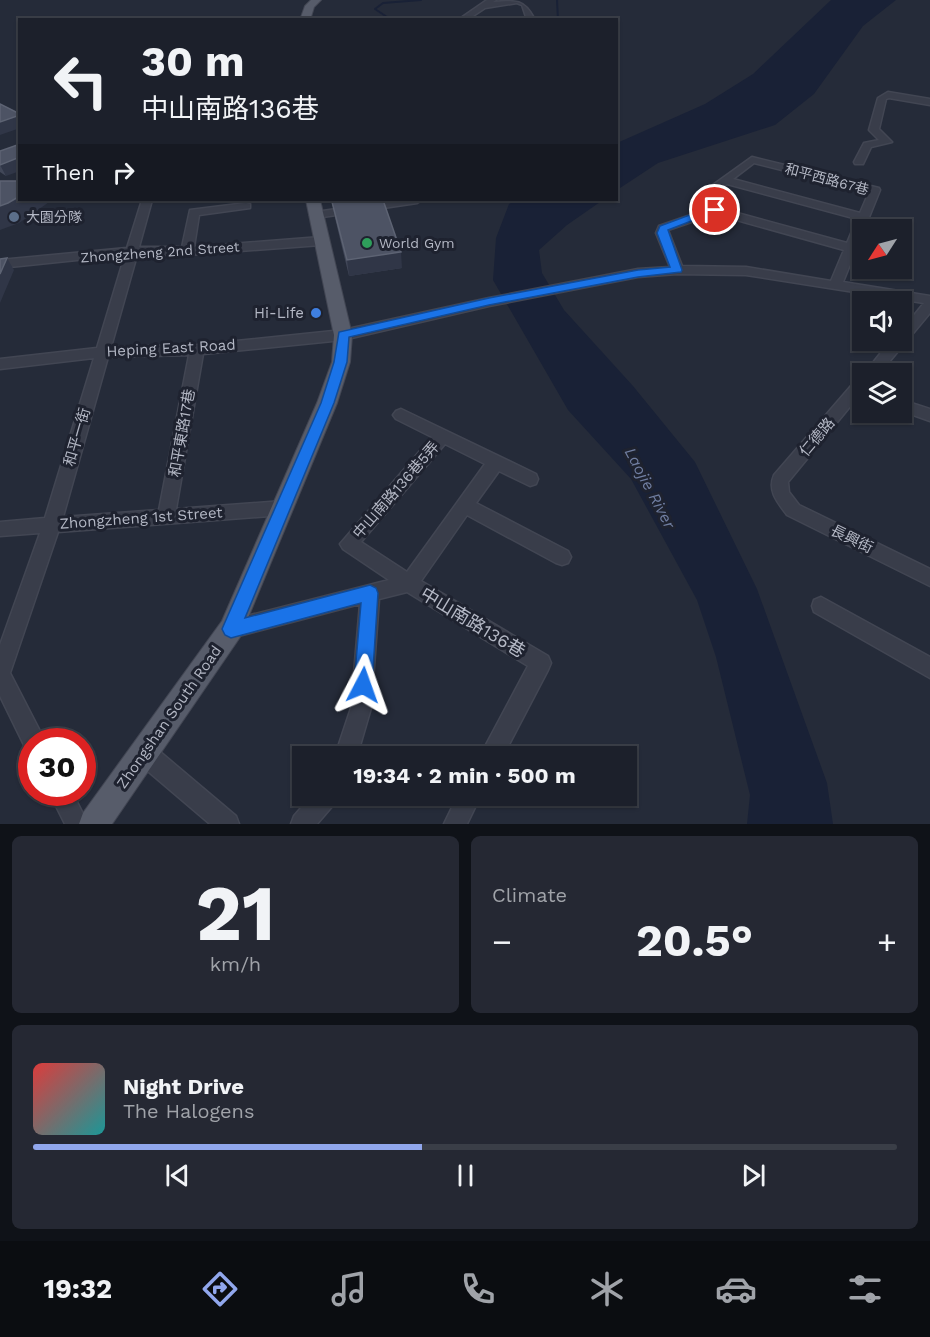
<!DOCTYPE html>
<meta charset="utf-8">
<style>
:root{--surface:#1c202b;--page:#252833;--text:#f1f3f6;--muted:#a0a3a9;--line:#3a3e47;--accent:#91a7ed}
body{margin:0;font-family:"Work Sans","Noto Sans TC",sans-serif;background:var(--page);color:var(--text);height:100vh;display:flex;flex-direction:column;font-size:22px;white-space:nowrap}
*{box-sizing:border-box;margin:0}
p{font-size:20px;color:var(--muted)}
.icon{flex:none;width:33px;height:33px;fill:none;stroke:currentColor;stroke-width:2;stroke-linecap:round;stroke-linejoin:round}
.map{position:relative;height:824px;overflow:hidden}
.drawer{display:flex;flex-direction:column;gap:12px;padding:12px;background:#0f1218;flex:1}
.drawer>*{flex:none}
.banner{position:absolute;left:18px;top:18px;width:600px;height:183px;border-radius:0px;box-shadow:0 2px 4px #0004,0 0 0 2px var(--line);background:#1c202b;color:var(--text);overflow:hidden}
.needle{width:39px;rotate:234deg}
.controls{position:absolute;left:852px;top:219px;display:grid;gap:12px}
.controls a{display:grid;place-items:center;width:60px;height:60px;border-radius:0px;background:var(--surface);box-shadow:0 2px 4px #0004,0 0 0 2px var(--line);font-size:30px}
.speed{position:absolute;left:18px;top:728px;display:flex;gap:12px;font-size:30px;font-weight:700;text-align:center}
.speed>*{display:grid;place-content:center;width:78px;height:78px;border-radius:50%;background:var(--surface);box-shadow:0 2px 4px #0004,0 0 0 2px var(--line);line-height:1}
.speed .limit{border:9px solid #d22;background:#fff;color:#111}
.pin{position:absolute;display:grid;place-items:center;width:51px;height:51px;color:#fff;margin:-26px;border:3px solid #fff;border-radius:50%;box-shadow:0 2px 6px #0007}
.me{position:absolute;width:66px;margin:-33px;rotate:4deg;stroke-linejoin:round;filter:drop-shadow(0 0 4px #0008)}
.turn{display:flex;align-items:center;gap:21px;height:126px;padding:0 24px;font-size:27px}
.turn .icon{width:78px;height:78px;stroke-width:2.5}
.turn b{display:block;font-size:42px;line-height:51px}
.then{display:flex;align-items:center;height:57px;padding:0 24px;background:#0003;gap:12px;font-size:22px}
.big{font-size:45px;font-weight:700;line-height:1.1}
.drawer .tile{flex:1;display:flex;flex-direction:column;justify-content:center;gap:9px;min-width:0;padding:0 21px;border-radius:9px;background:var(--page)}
.drawer .dial{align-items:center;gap:0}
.dial b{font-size:78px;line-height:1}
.song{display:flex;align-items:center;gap:18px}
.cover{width:72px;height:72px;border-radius:9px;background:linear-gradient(135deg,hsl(0 70% 55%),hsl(180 70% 35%))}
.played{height:6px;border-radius:3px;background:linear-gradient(90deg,var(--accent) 45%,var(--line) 45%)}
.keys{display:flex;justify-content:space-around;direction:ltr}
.heat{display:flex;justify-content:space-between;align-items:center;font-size:33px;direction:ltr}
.drawer .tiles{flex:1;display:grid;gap:12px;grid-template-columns:1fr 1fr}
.tile:last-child{grid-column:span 2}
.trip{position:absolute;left:292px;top:746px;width:345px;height:60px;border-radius:0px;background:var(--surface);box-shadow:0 2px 4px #0004,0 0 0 2px var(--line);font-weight:700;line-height:60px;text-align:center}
.tabs{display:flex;height:96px;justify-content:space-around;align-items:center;background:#0b0d11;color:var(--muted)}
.tabs .icon{width:42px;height:42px}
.tabs .selected{color:var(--accent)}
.tabs b{font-size:27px;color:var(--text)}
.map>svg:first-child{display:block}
.water{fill:#192136}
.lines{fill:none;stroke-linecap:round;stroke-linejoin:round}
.stream{stroke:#192136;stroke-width:2}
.minor-casing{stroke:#424653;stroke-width:3}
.major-casing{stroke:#424653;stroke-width:2}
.minor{fill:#393d4a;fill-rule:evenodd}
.major{fill:#575c6a;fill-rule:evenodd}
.wall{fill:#414758}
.shaded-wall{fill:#303647}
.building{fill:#4d5364;stroke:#5d6373;stroke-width:1.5}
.route{fill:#1a73e8;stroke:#114b97;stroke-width:1.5}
.service-dot{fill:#5c6f8a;stroke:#1e222f;stroke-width:2}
.leisure-dot{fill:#2e9e5b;stroke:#1e222f;stroke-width:2}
.shop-dot{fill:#3f7fe0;stroke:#1e222f;stroke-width:2}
.labels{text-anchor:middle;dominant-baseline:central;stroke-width:6;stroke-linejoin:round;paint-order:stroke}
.far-street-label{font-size:14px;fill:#b4b8c5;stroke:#1e222f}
.far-poi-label{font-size:14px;fill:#b4b8c5;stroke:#1e222f;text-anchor:start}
.poi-label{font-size:15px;fill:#b4b8c5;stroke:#1e222f;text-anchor:end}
.street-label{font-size:15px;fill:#b4b8c5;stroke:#1e222f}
.water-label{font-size:16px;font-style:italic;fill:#707ea1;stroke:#1e222f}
.near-street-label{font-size:18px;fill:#b4b8c5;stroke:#1e222f}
</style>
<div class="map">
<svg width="930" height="824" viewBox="0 0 930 824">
<rect width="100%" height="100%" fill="#252b39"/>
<path class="water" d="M831,0H896L863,26L814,94L775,125L658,163L617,190V143L705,104L753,74Z
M517,200H603L567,225L539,250L542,273L564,310L633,386L695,462L757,589L827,783L833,824H747L750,795L716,657L697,600L631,479L568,410L493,280L496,238L509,204Z"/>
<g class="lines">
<path class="stream" d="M557,0L558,20
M379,20L387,17L375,9L383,3L421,0"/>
<g class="minor-casing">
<path id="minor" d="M487,0H496L493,2C517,0 524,0 534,18L527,20L522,5L517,3L485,8L467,20H458Z
M888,92L930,99V105L889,98L886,99L879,129L892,142L871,147L863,164H855L854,162L864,143L879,140L869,130L878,98Z
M752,157L879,188L880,190L843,282L930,296V313L879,374H864L891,340H902V330L924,303L746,275L677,274L638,277L489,306L343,340L203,354L176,509L283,501L289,503L291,508L289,513L283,515L58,532L10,673L45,741H32V751L26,749L0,696V645L40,533L0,536V522L45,518L94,358L0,369V359L97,348L125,255L0,268V260L127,248L142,200H152L139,247H182L190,210L246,203L250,204V208L199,215L194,247L321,237L327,241L321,245L187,255H137L111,347L197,345L343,330L489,298L638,269L670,267L656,233L659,226L708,209L698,197L699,195ZM754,163L869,192L860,213L733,179ZM727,184L857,219L847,243L719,208L709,197ZM715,214L844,250L831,281L746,267L682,266L668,230ZM189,355L159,510L63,517L108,357Z
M398,200H422L417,203L316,218L310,215L316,212Z
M862,378V392L788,482L789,492L799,505L930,569V586L787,515C778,503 767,491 774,475L857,379Z
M902,400L930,409V421L902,411Z
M401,409L536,474L538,479L536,484L530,486L499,471L476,503L568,551L571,557L568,563L562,565L556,563L467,515L421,581L548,656L551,663L548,670L503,756H480L528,666L407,592L379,599L371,708L357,756H335L351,708L360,604L231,638L224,635L221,629L224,623L231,620L389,580L343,549L340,544L432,437L396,419L393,415L396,411ZM445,444L485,464L407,572L361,542Z
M821,597L930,657V678L814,612L812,606L814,600Z
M144,742L152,745L236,816L239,824H210L136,761L133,753L136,745Z
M49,792H72L88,824H65Z
M312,795H338L335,803L317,824H291L294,816Z
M458,795H481L467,824H444Z"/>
</g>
<g class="major-casing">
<path id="major" d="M311,0H321L314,7L310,20H300L305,6Z
M306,200H320L352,335L350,362L337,403L240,637L112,824H79L83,813L222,621L317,403L332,362L334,335Z"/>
</g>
<use href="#minor" class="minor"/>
<use href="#major" class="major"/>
</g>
<path class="wall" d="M0,151L6,176L0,172Z
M332,202L402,268L349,276L335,218Z"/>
<path class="shaded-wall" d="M20,115V128L0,135V122Z
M20,157V171L6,176L0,165Z
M20,196V200H52L19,223L0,230V206Z
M401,252L402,268L349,276L347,260Z
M7,258L14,270L0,303V274Z"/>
<path class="building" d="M0,104L20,114V115L0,122Z
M20,144V157L0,165V151Z
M0,181H20V196L8,203L0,206Z
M352,200H383L401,252L347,260L332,202Z
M7,258L0,274V259Z"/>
<path class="route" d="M711,207L720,210L668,230L682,270L681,272L638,277L489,305L349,337L347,362L334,403L245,618L370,585L376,588L378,593L372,685L370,692L363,694L357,692L354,685L361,603L231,638L225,635L222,629L321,403L334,362L339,332L489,298L638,270L670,267L657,233L660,226Z"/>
<circle class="service-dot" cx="14" cy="217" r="6"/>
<circle class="leisure-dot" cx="367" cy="243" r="6"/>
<circle class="shop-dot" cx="316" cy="313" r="6"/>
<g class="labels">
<g class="far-street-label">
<text transform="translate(827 179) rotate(15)">和平西路67巷</text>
<text transform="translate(160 252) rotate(-4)">Zhongzheng 2nd Street</text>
</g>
<g class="far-poi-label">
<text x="26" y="217">大園分隊</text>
<text x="379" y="243">World Gym</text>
</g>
<g class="poi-label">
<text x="304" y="313">Hi-Life</text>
</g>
<g class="street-label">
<text transform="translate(171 348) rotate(-3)">Heping East Road</text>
<text transform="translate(182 433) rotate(-80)">和平東路17巷</text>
<text transform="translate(77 437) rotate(-74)">和平一街</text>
<text transform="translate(817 437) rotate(-50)">仁德路</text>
<text transform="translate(396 490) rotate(-49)">中山南路136巷5弄</text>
<text transform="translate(141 518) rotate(-4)">Zhongzheng 1st Street</text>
<text transform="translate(852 539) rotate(26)">長興街</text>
<text transform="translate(169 717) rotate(-55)">Zhongshan South Road</text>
</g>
<g class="water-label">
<text transform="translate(650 488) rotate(62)">Laojie River</text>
</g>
<g class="near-street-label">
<text transform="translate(473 622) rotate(31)">中山南路136巷</text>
</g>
</g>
</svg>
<div class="controls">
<a><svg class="needle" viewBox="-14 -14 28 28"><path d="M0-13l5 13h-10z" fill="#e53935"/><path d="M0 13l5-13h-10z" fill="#a0a3a9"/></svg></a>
<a><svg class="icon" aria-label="sound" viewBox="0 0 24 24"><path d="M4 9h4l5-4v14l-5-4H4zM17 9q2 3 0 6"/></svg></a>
<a><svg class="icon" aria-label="layers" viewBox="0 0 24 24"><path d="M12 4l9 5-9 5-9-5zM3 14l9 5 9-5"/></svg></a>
</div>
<div class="speed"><div class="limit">30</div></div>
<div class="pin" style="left:715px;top:210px;background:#d93025"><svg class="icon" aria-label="arrive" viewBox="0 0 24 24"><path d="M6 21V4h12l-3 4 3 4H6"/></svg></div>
<svg class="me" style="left:363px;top:685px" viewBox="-20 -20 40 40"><path d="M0-17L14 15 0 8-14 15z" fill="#1a73e8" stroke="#fff" stroke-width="4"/></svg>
<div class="trip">19:34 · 2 min · 500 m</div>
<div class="banner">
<div class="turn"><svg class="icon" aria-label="left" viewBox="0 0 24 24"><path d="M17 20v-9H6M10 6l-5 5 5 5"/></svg><div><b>30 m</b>中山南路136巷</div></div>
<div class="then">Then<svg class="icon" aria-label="right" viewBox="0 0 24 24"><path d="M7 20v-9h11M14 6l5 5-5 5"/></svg></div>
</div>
</div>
<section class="drawer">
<div class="tiles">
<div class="tile dial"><b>21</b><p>km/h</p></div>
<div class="tile"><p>Climate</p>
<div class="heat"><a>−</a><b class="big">20.5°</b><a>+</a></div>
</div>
<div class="tile">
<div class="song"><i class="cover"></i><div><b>Night Drive</b><p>The Halogens</p></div></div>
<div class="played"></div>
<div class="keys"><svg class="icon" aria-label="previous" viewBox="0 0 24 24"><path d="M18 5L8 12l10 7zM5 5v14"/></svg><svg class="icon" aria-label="pause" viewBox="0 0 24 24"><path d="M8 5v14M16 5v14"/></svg><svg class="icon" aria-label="next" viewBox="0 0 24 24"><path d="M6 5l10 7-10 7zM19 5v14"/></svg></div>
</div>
</div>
</section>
<nav class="tabs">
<b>19:32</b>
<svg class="icon selected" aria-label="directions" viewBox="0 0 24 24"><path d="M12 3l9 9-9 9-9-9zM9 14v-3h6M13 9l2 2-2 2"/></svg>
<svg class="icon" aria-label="music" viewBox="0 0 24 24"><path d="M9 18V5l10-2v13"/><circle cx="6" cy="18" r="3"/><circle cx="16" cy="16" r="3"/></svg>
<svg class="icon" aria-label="phone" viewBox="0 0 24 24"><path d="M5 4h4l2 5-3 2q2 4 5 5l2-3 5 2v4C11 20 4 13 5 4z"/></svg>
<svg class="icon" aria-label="climate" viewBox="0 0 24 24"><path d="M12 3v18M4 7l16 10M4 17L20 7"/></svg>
<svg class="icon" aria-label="car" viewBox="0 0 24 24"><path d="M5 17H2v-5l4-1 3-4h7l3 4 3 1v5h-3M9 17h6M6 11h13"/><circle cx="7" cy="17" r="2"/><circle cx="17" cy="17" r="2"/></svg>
<svg class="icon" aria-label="filters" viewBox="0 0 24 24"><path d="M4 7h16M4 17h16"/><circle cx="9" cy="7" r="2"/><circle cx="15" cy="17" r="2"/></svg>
</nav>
